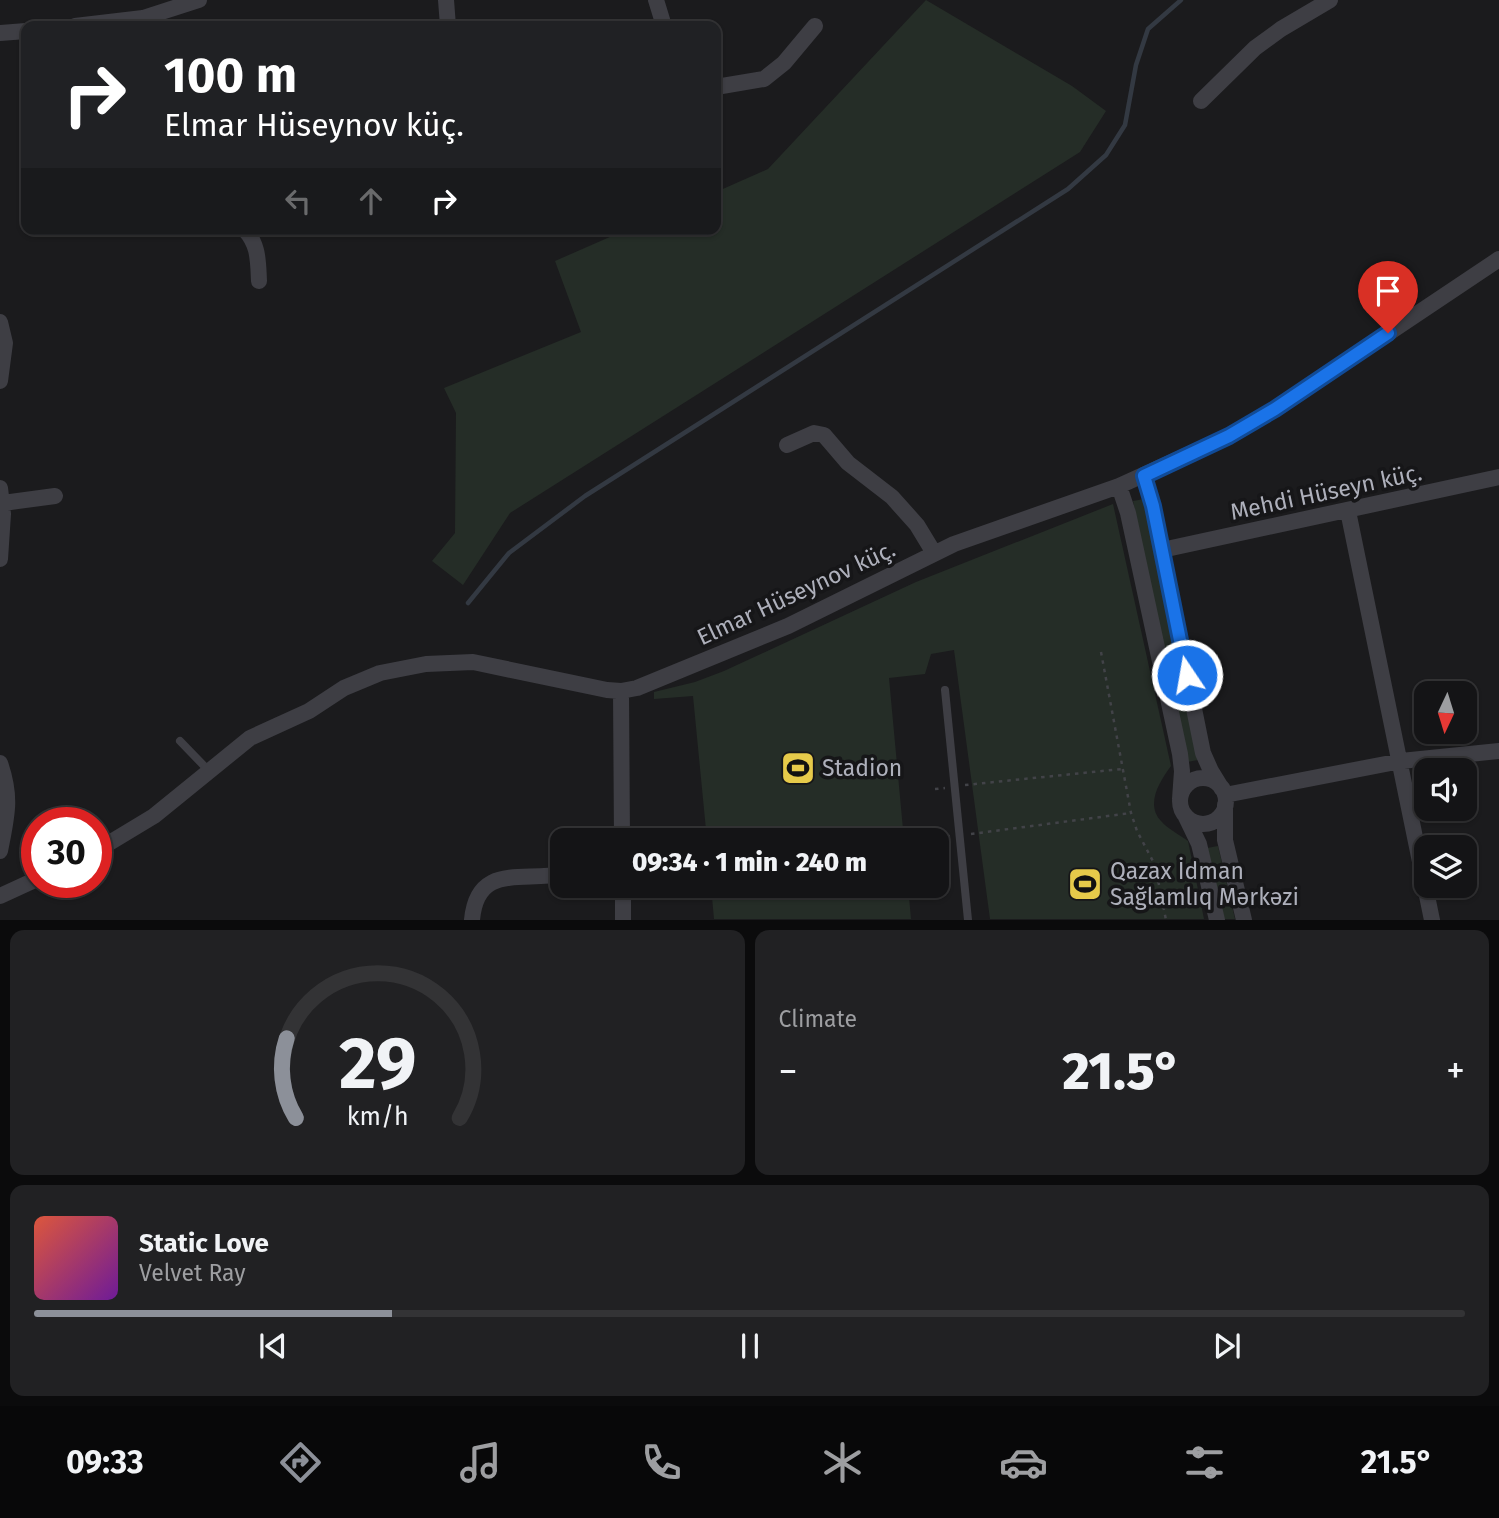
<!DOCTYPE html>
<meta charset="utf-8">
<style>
:root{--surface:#141416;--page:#212123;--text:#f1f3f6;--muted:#9d9ea1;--line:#333335;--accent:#8c9099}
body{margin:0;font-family:"Fira Sans",sans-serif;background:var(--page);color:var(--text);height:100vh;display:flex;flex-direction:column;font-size:26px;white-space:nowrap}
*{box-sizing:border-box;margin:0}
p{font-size:23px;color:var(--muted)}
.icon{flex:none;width:38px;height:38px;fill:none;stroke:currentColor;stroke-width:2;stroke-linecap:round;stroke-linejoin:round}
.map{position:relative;height:920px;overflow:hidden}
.drawer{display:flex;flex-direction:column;gap:10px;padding:10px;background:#0b0b0c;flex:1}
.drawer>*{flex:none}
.banner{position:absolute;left:21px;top:21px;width:700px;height:214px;border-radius:14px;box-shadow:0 2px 5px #0004,0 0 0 2px var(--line);background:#202124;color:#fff;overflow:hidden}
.needle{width:46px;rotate:184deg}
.controls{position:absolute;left:1414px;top:681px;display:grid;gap:14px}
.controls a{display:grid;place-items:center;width:63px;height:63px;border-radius:14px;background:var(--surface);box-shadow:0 2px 5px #0004,0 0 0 2px var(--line);font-size:35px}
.speed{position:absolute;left:21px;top:807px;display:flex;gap:14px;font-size:35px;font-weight:700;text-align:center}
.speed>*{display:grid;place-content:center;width:91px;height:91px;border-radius:50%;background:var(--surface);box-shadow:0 2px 5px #0004,0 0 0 2px var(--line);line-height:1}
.speed .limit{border:10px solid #d22;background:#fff;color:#111}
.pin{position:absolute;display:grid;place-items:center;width:60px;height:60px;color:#fff;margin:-72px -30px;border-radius:50% 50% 50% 0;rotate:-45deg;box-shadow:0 0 7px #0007}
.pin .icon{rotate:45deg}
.me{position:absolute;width:77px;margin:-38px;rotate:348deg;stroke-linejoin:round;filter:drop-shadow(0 0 5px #0008)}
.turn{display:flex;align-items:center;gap:24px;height:147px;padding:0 28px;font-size:32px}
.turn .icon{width:91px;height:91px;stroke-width:2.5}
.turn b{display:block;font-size:49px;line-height:60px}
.lanes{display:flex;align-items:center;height:66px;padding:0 28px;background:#0003;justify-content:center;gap:35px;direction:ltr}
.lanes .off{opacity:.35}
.big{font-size:52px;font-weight:800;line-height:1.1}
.drawer .widget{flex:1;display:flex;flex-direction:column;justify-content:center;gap:10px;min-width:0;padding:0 24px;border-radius:14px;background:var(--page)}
.drawer .dial{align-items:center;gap:0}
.dial svg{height:182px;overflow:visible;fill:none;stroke:var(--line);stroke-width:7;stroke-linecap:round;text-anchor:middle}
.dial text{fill:var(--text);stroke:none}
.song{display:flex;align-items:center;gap:21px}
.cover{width:84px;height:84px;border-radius:10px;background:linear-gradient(135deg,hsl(10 70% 55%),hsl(280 70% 35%))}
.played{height:7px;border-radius:4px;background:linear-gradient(90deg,var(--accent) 25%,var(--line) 25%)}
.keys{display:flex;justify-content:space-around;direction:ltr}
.heat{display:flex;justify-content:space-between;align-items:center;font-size:38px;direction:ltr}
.drawer .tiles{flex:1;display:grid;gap:10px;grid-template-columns:1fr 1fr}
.widget:last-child{grid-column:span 2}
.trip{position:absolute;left:550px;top:828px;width:399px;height:70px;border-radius:14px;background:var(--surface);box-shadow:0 2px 5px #0004,0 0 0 2px var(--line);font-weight:800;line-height:70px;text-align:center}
.menu{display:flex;height:112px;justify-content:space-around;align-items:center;background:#080809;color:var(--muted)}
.menu .icon{width:49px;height:49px}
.menu .active{color:var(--accent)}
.menu b{font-size:32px;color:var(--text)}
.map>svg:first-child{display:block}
.green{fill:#252d27}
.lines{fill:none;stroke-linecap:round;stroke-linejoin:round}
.stream{stroke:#333942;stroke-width:4.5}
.path{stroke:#424348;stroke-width:2.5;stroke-dasharray:3.5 5;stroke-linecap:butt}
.service{stroke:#3e3e44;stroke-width:8}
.minor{stroke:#3e3e44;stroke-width:16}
.route-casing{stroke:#114b97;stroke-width:18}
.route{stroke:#1a73e8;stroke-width:12}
.labels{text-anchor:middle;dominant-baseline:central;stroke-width:7;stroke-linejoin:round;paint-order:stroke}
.street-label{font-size:23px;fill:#aeb0bb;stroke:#161618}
.poi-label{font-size:23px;fill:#aeb0bb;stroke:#161618;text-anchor:start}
</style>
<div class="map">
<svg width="1499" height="920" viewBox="0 0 1499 920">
<rect width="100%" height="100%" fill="#1b1b1d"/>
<path class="green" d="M926,0L1072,86L1106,111L1080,152L510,513L463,585L432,561L455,533L456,413L444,388L581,332L555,261L628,229H716V192L768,169Z
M1144,499L1198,760L1187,762L1133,501Z
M1113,504L1171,766C1160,781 1145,804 1161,821C1168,829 1180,835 1188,841L1204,919H990L954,650L931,654L925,674L889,678L904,840H707L693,696L654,699V692L695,682L724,671L916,582Z
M1218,846L1235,919H1224L1207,848Z
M711,886H908L911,919H714Z"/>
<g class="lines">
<path class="stream" d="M468,603L509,553L585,496L1068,189L1106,155L1125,125L1136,65L1148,29L1181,0"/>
<path class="path" d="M1101,652L1131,813L1137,831L1155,865L1166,920
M965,785L1122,769
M935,789L945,788
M971,834L1131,813
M940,838L950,836"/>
<path class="service" d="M945,690L968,920
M180,741L209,771"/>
<path class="minor" d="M446,0L448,26
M656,0L664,26
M75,26L143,18L199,0
M0,33L26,31
M716,87L764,79L784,63L815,26
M1201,101L1255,48L1281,29L1330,0
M244,229C259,244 258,262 259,281
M0,322L5,343L0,381
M787,445L814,433L824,435L848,463L892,497L917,525L934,553
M1144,476L1153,506L1203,753L1211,771L1222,789
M1119,486L1128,513L1180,754L1182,771L1180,799
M0,488L3,514L0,559
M3,503L55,496
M1348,511L1432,920
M1162,550L1499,477
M621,691L622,840
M0,763C12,798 7,815 0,851
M1180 801a23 23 0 1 1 46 0a23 23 0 1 1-46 0Z
M1225,795L1401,761L1499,751
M1225,805V840L1244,920
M1185,815L1199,844L1217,920
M96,851L154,816L250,738L309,711L344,688L380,673L426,664L473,662L607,690L621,691L637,688L788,626L954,544L1119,486L1229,436L1275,409L1499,259
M623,886V920
M0,896L37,879
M472,920C477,863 522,882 562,874"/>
</g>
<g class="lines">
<g class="route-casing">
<path id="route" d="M1187,675L1153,506L1144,476L1229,436L1275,409L1388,333"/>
</g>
<use href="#route" class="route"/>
</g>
<defs>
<g id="stadium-square" transform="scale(1.75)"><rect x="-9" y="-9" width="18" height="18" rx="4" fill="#e6ca4a" stroke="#161618"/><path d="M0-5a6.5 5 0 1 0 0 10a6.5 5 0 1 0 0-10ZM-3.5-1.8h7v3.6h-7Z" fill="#111"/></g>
</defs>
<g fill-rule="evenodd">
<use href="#stadium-square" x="798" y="768"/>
<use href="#stadium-square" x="1085" y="884"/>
</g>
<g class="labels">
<g class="street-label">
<text transform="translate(1326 492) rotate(-12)">Mehdi Hüseyn küç.</text>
<text transform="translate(796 593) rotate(-25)">Elmar Hüseynov küç.</text>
</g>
<g class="poi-label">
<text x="822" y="768">Stadion</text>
<text x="1110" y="871">Qazax İdman<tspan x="1110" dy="26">Sağlamlıq Mərkəzi</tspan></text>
</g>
</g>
</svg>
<div class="controls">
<a><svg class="needle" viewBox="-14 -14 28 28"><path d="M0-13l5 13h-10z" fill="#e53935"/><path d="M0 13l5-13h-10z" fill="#9d9ea1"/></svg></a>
<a><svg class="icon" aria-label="sound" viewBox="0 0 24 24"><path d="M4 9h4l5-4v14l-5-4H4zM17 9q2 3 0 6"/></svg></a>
<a><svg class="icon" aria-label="layers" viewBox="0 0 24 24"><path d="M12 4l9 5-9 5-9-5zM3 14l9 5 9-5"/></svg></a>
</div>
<div class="speed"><div class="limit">30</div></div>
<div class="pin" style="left:1388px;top:333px;background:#d93025"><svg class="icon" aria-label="arrive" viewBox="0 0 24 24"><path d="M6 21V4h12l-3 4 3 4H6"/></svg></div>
<svg class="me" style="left:1187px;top:675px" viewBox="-20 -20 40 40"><circle r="17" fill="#1a73e8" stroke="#fff" stroke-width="3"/><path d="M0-11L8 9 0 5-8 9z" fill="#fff"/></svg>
<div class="trip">09:34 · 1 min · 240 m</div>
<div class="banner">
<div class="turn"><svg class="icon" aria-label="right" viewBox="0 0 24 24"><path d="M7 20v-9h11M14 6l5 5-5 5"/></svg><div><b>100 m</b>Elmar Hüseynov küç.</div></div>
<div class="lanes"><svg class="icon off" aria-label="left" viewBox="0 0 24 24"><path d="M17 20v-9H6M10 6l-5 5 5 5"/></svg><svg class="icon off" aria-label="ahead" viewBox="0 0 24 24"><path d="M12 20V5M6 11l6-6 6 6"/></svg><svg class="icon" aria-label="right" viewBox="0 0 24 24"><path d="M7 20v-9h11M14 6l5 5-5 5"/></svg></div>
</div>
</div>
<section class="drawer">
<div class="tiles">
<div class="widget dial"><svg viewBox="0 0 100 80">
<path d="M14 69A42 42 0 1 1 86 69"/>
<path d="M14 69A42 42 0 0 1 10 34" stroke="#8c9099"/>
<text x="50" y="56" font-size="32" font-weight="700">29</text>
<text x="50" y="72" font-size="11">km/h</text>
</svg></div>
<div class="widget"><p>Climate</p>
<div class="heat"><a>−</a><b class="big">21.5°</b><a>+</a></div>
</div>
<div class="widget">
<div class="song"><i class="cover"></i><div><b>Static Love</b><p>Velvet Ray</p></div></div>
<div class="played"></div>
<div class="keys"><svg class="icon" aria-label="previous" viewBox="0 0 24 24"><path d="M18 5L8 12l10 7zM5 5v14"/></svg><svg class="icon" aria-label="pause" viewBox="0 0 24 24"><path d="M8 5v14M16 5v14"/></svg><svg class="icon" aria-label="next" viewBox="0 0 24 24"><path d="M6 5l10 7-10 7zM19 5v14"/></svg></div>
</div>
</div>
</section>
<nav class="menu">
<b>09:33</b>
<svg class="icon active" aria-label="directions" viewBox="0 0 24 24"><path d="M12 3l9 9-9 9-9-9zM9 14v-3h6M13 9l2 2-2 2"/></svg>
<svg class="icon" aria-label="music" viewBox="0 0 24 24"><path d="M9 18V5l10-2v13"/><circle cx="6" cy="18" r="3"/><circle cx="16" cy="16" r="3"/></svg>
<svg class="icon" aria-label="phone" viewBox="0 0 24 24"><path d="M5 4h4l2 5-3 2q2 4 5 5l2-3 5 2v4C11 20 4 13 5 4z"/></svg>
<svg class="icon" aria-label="climate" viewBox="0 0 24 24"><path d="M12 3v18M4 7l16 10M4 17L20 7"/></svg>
<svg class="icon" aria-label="car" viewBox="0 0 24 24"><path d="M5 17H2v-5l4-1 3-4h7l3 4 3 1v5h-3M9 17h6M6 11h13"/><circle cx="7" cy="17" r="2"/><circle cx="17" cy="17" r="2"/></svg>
<svg class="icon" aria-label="filters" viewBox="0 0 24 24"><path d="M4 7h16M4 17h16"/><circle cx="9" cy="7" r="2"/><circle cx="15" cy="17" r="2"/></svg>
<b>21.5°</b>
</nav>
